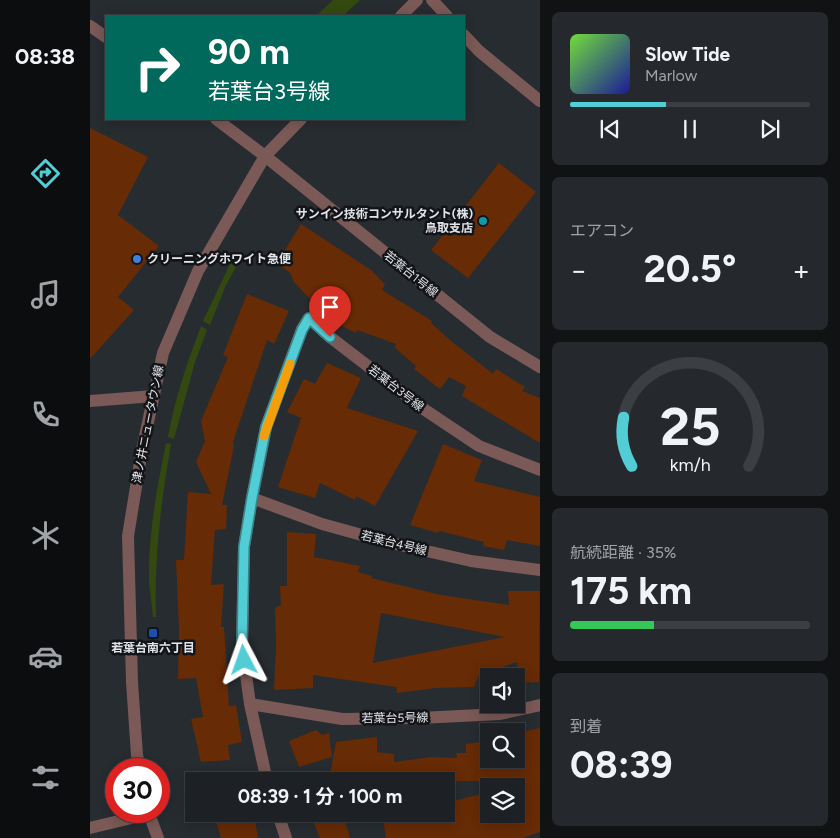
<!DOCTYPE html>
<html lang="ja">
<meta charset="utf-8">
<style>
:root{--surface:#1d2125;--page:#25292d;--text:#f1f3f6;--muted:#a0a3a7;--line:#3b3e42;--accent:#52ccd5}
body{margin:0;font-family:Figtree,"Noto Sans JP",sans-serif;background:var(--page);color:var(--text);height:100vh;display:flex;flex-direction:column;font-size:19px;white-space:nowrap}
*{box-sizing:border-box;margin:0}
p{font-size:16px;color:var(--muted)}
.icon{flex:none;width:28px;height:28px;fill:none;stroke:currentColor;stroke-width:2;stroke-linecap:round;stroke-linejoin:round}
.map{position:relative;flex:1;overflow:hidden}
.side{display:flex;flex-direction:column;gap:12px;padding:12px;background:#101214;width:300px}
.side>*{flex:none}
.hud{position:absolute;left:15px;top:15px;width:360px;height:105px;border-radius:0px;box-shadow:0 2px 12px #0003,0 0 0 1px var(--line);background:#00695c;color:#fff;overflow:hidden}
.controls{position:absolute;left:390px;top:668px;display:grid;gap:10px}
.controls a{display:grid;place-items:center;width:45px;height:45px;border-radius:0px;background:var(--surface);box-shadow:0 2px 12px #0003,0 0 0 1px var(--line);font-size:25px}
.speed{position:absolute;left:15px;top:758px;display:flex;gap:10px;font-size:25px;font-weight:700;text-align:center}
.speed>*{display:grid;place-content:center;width:65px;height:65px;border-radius:50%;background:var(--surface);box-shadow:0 2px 12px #0003,0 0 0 1px var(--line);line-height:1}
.speed .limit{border:8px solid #d22;background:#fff;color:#111}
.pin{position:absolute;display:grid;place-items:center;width:42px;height:42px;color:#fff;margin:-51px -21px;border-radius:50% 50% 50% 0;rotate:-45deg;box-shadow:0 0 5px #0007}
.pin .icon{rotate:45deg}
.me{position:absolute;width:55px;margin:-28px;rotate:356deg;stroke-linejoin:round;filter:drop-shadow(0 0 4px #0008)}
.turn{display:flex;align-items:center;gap:18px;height:105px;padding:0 20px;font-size:22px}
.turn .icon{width:65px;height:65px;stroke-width:2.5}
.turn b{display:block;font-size:35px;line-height:42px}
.big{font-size:38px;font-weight:700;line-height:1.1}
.side .card{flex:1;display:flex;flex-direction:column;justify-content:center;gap:8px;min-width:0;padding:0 18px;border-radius:8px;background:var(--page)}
.side .dial{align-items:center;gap:0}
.dial svg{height:130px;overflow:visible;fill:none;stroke:var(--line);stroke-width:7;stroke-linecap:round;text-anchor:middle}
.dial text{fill:var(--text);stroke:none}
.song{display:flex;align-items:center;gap:15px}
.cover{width:60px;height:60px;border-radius:8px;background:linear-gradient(135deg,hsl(100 70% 55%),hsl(240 70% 35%))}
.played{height:5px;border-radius:2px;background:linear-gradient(90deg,var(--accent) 40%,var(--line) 40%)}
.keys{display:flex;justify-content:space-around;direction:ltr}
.heat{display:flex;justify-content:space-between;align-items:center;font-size:28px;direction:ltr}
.charge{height:8px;border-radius:4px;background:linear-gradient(90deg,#34c759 35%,var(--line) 0)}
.trip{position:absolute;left:95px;top:772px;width:270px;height:50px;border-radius:0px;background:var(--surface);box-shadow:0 2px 12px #0003,0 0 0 1px var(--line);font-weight:700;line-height:50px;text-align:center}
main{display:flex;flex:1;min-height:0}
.tab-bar{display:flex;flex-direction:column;width:90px;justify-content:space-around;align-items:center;background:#0c0d0f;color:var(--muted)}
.tab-bar .icon{width:35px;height:35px}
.tab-bar .on{color:var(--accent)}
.tab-bar b{font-size:22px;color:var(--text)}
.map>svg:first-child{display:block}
.green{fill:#334910}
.building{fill:#672b05;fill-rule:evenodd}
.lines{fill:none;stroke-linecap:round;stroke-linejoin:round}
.minor{stroke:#7a5956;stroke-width:12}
.route-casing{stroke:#35858a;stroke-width:12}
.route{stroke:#52ccd5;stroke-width:9}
.slow{stroke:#f59e0b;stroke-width:9}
.culture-dot{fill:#0f9aa8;stroke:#121417;stroke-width:2}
.shop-dot{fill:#3f7fe0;stroke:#121417;stroke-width:2}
.transit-dot{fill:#1a4fb4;stroke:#121417;stroke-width:2}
.labels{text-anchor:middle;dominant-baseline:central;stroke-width:5;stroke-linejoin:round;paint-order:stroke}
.poi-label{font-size:12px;font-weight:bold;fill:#e1e4e8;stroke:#121417;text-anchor:end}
.street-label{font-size:12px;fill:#e1e4e8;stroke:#121417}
</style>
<main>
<nav class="tab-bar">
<b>08:38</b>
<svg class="icon on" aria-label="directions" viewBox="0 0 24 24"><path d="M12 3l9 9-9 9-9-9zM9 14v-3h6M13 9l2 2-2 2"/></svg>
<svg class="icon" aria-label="music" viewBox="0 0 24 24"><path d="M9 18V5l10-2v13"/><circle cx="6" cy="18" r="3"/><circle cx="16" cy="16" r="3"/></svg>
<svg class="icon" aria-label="phone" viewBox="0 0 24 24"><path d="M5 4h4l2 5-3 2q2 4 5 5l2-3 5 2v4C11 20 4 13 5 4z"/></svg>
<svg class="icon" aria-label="climate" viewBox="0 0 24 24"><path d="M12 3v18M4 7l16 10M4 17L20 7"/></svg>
<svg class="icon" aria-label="car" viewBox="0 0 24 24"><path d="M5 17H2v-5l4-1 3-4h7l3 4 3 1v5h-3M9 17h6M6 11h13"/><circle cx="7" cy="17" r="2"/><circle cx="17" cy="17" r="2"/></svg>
<svg class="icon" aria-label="filters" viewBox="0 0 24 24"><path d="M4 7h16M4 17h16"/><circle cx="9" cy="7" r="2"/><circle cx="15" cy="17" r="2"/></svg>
</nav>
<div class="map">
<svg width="450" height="838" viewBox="0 0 450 838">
<rect width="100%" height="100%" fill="#272c31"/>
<path class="green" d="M243,0H270L253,16H226Z
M141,262L146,267L136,285L120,325L113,321Z
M111,326L117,330L105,362L84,439L78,437C85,398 97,363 111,326Z
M76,443L81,444C71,503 64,557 66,617H63C62,605 60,593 59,582C58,535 67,488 76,443Z"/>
<path class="building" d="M0,128L58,157L28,215L69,246L28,297L44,310L0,359Z
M409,163L446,192L378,278L341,250Z
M211,224L281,270L295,284L292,290L342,321L341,323L361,341L403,374L406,369L435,387L432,391L450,398V443L372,396L376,386L359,377L350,389L324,369L326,366L305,348L306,344L267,330L266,333L240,320L204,282L200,273L187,263Z
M157,294L199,311L184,344L177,340L143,442L144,446L132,505H137L136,529L125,530L121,585L134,584L131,627H134L139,706L146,705L152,742L138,745L140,760L111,762L101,719L113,717L106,678L88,679L89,629L86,560H94L98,492L121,494L106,462L115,441L111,421L138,357L133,355Z
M237,363L271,378L257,408L328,431L285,506L266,496L265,500L230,483L225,498L188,487L211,418L197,412L214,379L225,384Z
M353,444L392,460L384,481L450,497V546L417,540L414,550L393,546L394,542L349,531L348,533L320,525Z
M197,532L226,534L224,557L270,566L268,572L282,576L281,578L351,595L419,605L418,591H450L449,682L428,683L427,662L389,675L384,687L346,688L307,693L306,687L223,675V688L184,690L186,647L185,608L191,605L190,586H197ZM291,613L415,637L283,663Z
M450,728V832L432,838H296L293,818L310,814H356V803L399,792V814H426V786H418L417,781H239L246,742L287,737V752L304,754V762L342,757L367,758L366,753H376V744L399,741V759H426V733Z
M226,730L232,735L239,733L242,757L209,767L199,741Z
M124,814H164L168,838H131Z
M220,814H253L260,838H230Z"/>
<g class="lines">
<path class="minor" d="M342,0L357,16
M311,16L327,0
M0,26L16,37
M374,35L389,51L450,101
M126,119L175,156L400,337L450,367
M0,401L64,396
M162,498L232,524L301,543L381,561L450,570
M160,704L252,719L330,718L410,714L450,705
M50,769L47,755L42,682L38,536L52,450L73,353L108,271L175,156L211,119
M177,781L160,704L152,646L154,547L162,498L176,427L212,329L219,318L240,337L335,410L389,446L450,470
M58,811L68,838
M188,814L196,838
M0,828L58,814"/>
</g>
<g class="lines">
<g class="route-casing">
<path id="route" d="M154,660L152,646L154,547L162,498L176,427L212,330L219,318L240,337"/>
</g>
<use href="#route" class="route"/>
<path class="slow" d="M174,436L200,364"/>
</g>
<circle class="culture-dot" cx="393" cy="221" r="5"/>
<circle class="shop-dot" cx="47" cy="259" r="5"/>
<rect class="transit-dot" x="58" y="628" width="10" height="10" rx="2.5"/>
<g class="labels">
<g class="poi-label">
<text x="383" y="214">サンイン技術コンサルタント(株)<tspan x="383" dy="14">鳥取支店</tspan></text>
<text x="57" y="259" text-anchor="start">クリーニングホワイト急便</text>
<text x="63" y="648" text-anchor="middle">若葉台南六丁目</text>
</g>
<g class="street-label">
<text transform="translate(321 274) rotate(39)">若葉台1号線</text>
<text transform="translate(306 388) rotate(38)">若葉台3号線</text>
<text transform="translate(58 424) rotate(-79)">津ノ井ニュータウン線</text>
<text transform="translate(304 543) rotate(14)">若葉台4号線</text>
<text transform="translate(305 718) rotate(-1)">若葉台5号線</text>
</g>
</g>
</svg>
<div class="controls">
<a><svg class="icon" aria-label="sound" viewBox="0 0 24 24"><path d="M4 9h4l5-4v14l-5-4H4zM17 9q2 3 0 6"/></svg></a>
<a><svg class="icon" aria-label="search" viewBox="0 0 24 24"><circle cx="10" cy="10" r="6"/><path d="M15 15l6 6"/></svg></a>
<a><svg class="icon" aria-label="layers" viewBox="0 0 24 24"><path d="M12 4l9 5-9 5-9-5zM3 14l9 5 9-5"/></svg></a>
</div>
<div class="speed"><div class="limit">30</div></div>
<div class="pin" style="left:240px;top:337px;background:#d93025"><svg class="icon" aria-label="arrive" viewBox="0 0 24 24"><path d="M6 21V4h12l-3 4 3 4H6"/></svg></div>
<svg class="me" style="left:154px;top:660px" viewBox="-20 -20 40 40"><path d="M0-17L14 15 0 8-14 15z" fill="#52ccd5" stroke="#fff" stroke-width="4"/></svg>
<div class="trip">08:39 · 1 分 · 100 m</div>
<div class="hud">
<div class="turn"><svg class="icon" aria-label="right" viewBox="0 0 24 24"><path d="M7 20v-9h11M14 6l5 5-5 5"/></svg><div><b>90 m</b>若葉台3号線</div></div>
</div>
</div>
<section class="side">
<div class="card">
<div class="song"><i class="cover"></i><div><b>Slow Tide</b><p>Marlow</p></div></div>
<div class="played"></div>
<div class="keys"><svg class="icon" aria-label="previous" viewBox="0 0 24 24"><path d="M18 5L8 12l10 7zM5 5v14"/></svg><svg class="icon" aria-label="pause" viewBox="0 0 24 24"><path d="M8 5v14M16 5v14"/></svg><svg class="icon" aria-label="next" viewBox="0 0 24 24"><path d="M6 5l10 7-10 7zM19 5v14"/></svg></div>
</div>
<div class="card"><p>エアコン</p>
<div class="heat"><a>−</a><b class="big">20.5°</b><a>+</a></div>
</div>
<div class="card dial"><svg viewBox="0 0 100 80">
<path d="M14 69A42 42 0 1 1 86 69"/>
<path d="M14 69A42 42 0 0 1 9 39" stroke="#52ccd5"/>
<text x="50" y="56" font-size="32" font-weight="700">25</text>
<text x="50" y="72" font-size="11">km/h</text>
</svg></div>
<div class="card"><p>航続距離 · 35%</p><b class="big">175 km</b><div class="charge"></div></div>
<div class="card"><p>到着</p><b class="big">08:39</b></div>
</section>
</main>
